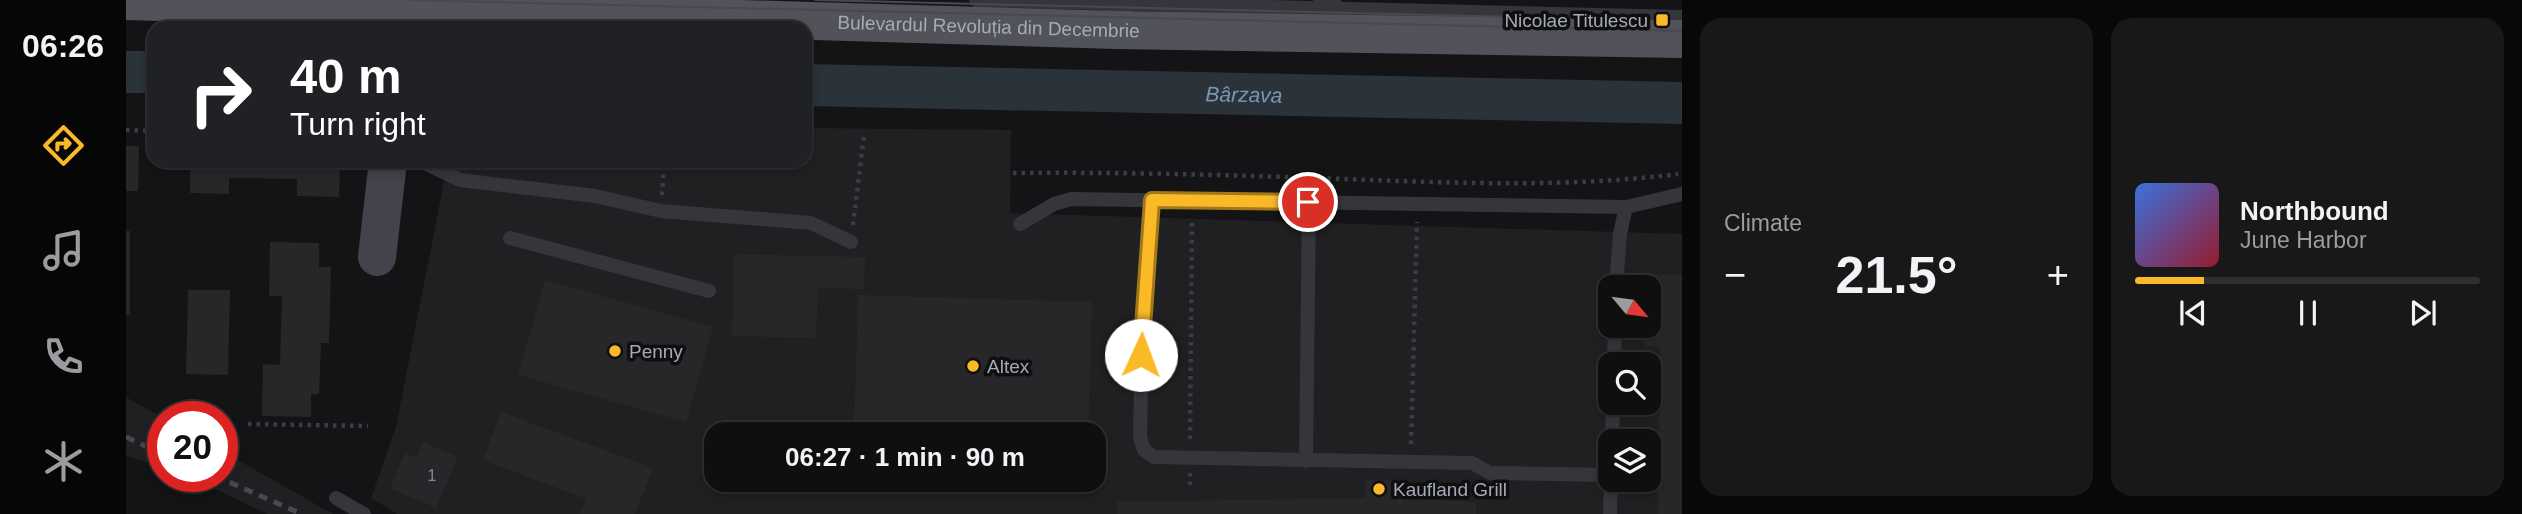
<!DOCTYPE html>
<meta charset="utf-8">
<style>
:root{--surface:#0f0f10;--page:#181819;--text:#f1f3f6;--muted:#9b9c9f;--line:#2f2f30;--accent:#fab927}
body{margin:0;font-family:Arial,sans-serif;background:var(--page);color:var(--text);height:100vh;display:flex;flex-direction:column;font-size:26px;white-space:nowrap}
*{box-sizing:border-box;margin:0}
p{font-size:23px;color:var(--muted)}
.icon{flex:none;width:38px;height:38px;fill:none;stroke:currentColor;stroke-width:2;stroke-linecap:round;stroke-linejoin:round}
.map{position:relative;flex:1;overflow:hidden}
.drawer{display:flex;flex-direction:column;gap:18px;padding:18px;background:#080809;width:840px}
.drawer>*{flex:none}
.top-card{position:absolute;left:21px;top:21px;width:665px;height:147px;border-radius:21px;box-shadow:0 4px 10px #0003,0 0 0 2px var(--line);background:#202124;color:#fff;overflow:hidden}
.needle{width:46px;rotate:119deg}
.tools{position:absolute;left:1472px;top:275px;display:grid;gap:14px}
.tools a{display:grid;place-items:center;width:63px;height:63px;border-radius:14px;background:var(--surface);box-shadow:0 4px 10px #0003,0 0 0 2px var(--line);font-size:35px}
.speed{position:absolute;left:21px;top:401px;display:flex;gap:14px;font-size:35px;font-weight:700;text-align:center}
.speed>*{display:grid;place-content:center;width:91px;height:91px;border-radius:50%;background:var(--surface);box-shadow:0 4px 10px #0003,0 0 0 2px var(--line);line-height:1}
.speed .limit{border:10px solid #d22;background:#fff;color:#111}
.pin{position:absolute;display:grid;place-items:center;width:60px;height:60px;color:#fff;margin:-30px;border:4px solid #fff;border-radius:50%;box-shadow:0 2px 7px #0007}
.me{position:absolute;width:77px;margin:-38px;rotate:2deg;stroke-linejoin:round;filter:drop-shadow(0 0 5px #0008)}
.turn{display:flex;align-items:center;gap:24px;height:147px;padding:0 28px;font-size:32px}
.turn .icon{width:91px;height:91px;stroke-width:2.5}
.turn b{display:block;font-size:49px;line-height:60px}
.big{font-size:52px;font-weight:700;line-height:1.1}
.drawer .tile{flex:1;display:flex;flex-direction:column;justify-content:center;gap:10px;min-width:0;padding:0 24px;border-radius:21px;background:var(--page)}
.song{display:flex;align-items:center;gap:21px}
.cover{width:84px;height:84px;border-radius:10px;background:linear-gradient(135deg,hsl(220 70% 55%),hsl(350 70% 35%))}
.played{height:7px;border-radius:4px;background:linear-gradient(90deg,var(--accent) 20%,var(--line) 20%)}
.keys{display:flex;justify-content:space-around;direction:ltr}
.heat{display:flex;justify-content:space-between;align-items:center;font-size:38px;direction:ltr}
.drawer .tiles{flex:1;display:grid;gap:18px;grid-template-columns:repeat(2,1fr)}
.trip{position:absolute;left:578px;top:422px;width:402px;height:70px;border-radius:21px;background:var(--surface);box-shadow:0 4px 10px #0003,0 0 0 2px var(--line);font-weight:700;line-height:70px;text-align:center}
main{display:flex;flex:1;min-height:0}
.dock{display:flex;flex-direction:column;width:126px;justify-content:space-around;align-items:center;background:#060606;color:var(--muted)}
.dock .icon{width:49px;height:49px}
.dock .selected{color:var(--accent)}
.dock b{font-size:32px;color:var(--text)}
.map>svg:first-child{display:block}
.built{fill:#202023;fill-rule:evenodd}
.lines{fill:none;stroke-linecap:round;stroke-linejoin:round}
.river{stroke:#2a323a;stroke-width:42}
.building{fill:#27272a}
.path{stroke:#3b3d42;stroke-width:4.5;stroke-dasharray:3.5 5;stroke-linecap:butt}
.lane{stroke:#35363b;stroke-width:14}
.street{stroke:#35363b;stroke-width:28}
.secondary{stroke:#43444b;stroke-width:38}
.primary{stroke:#51525a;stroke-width:38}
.tram{stroke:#484950;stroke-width:2}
.rail{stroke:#484950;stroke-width:5;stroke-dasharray:9 7;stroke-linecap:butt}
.route-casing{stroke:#a27819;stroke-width:18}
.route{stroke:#fab927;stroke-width:12}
.poi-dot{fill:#fab927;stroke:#0f0f11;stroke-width:2.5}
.labels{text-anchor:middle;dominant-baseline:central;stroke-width:7;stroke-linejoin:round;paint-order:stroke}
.number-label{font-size:16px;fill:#858893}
.poi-label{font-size:19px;fill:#a5aab7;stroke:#0f0f11;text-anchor:start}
.street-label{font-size:19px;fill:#a5aab7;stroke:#0f0f11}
.water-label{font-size:21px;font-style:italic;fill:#7a97b4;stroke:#0f0f11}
</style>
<main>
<nav class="dock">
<b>06:26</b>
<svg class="icon selected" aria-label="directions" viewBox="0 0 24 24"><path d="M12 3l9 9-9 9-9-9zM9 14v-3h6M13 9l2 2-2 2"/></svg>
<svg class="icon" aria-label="music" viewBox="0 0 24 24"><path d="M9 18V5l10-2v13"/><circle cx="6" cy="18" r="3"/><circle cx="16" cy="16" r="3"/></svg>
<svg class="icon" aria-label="phone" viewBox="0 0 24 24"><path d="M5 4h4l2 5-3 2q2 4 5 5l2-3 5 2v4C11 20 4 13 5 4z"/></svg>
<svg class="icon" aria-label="climate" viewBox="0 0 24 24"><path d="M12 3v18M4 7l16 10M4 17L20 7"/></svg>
</nav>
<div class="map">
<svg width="1556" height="514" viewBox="0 0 1556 514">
<rect width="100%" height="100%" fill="#141416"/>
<path class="built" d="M679,128L885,130L884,213L1556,234V514H271L245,498L270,427L322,161H679ZM1484,287H1522V326H1484ZM1484,364H1522V402H1484ZM590,434H968V480H590ZM1484,441H1522V480H1484Z
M0,397L37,418V467L0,456Z
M96,451L184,501L207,514H141L63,476H96Z"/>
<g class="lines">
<g class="river">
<path d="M0,72H28"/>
<path id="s1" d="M679,85L1556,103"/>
</g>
</g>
<path class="building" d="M0,146H13L12,191H0Z
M64,161H214L213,197L171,196V179L103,178V194L64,193Z
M0,231H4V315H0Z
M144,242L193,243V267H205L203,343H195L193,394H185V417L136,416L137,364L154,365L156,296H143Z
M608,254L739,257L738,289L692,288L690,338L606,336Z
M1519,274L1556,275V514H1532L1534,346H1518V326H1522V287H1519Z
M419,280L587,327L560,422L392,375Z
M62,290H104L102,375L60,374Z
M732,295L966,302L962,434L824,430V434H728Z
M375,412L527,468L509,514H454L460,499L357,460Z
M297,442L332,457L310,508L264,488L279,453L290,457Z
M1239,480L1266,481L1267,498L1350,502V514H991V502L1240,498Z"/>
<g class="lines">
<path class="path" d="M0,130L28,131
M887,173C997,172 1106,175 1217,179C1328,183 1441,188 1552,174
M536,195L538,161
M727,225L738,135
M122,424L242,426
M1064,439L1066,223
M1285,444L1291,222
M1064,485V473"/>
<path class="lane" d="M850,0L1556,17
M294,161L334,180L469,196L535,211L685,223L725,242
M1026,200L1016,336L1014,437L1018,450L1028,457L1346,463L1364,473L1484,475
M894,224L928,204L945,199L1500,207
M384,238L583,291
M1490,287L1494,234L1500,207L1556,194
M1488,364L1489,326
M1486,441L1487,402
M1180,461L1183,202
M210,498L238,514
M1484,514L1485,480"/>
<path class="street" d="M991,30V0
M1201,32V0"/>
<path class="secondary" d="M251,257L262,161"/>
<path class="primary" id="s2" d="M0,1L991,30L1556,39"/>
<path class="tram" d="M283,0L1556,31
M689,0L1518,20"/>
<path class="rail" d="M0,437L37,454
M89,476L176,514"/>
</g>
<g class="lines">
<g class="route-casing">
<path id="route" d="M1015,355L1026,200L1182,202"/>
</g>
<use href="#route" class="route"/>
</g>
<g class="poi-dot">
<rect x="1529" y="13" width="14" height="14" rx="3.5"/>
<circle cx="489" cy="351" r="7"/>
<circle cx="847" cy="366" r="7"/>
<circle cx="1253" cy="489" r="7"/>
</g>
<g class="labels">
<g class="number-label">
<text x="306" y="475">1</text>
</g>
<g class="poi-label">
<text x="1522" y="20" text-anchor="end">Nicolae Titulescu</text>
<text x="503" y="351">Penny</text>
<text x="861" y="366">Altex</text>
<text x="1267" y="489">Kaufland Grill</text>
</g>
<g class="street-label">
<text stroke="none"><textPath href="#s2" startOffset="863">Bulevardul Revoluția din Decembrie</textPath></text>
</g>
<g class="water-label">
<text stroke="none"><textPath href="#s1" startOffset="439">Bârzava</textPath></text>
</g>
</g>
</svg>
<div class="tools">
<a><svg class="needle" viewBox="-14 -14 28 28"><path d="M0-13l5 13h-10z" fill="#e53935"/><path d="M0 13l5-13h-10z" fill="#9b9c9f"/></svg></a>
<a><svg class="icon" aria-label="search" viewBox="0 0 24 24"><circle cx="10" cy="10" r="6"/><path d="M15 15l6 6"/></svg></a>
<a><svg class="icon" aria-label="layers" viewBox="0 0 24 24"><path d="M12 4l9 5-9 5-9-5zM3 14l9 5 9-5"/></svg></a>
</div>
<div class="speed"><div class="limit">20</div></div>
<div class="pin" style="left:1182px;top:202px;background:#d93025"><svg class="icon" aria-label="arrive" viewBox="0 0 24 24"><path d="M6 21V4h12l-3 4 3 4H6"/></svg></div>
<svg class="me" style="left:1015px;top:355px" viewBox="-20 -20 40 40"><circle r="19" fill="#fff"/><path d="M0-13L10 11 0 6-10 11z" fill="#fab927"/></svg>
<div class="trip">06:27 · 1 min · 90 m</div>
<div class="top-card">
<div class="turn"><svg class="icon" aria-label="right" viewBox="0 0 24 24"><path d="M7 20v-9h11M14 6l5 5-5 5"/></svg><div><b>40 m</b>Turn right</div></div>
</div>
</div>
<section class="drawer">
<div class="tiles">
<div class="tile"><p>Climate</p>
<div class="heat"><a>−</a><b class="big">21.5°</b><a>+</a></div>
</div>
<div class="tile">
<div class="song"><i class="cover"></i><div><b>Northbound</b><p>June Harbor</p></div></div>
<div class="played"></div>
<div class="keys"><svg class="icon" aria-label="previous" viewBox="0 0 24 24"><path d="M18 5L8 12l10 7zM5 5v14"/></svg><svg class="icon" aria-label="pause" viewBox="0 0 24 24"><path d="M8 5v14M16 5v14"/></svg><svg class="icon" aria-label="next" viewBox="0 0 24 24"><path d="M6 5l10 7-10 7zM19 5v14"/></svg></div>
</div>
</div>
</section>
</main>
